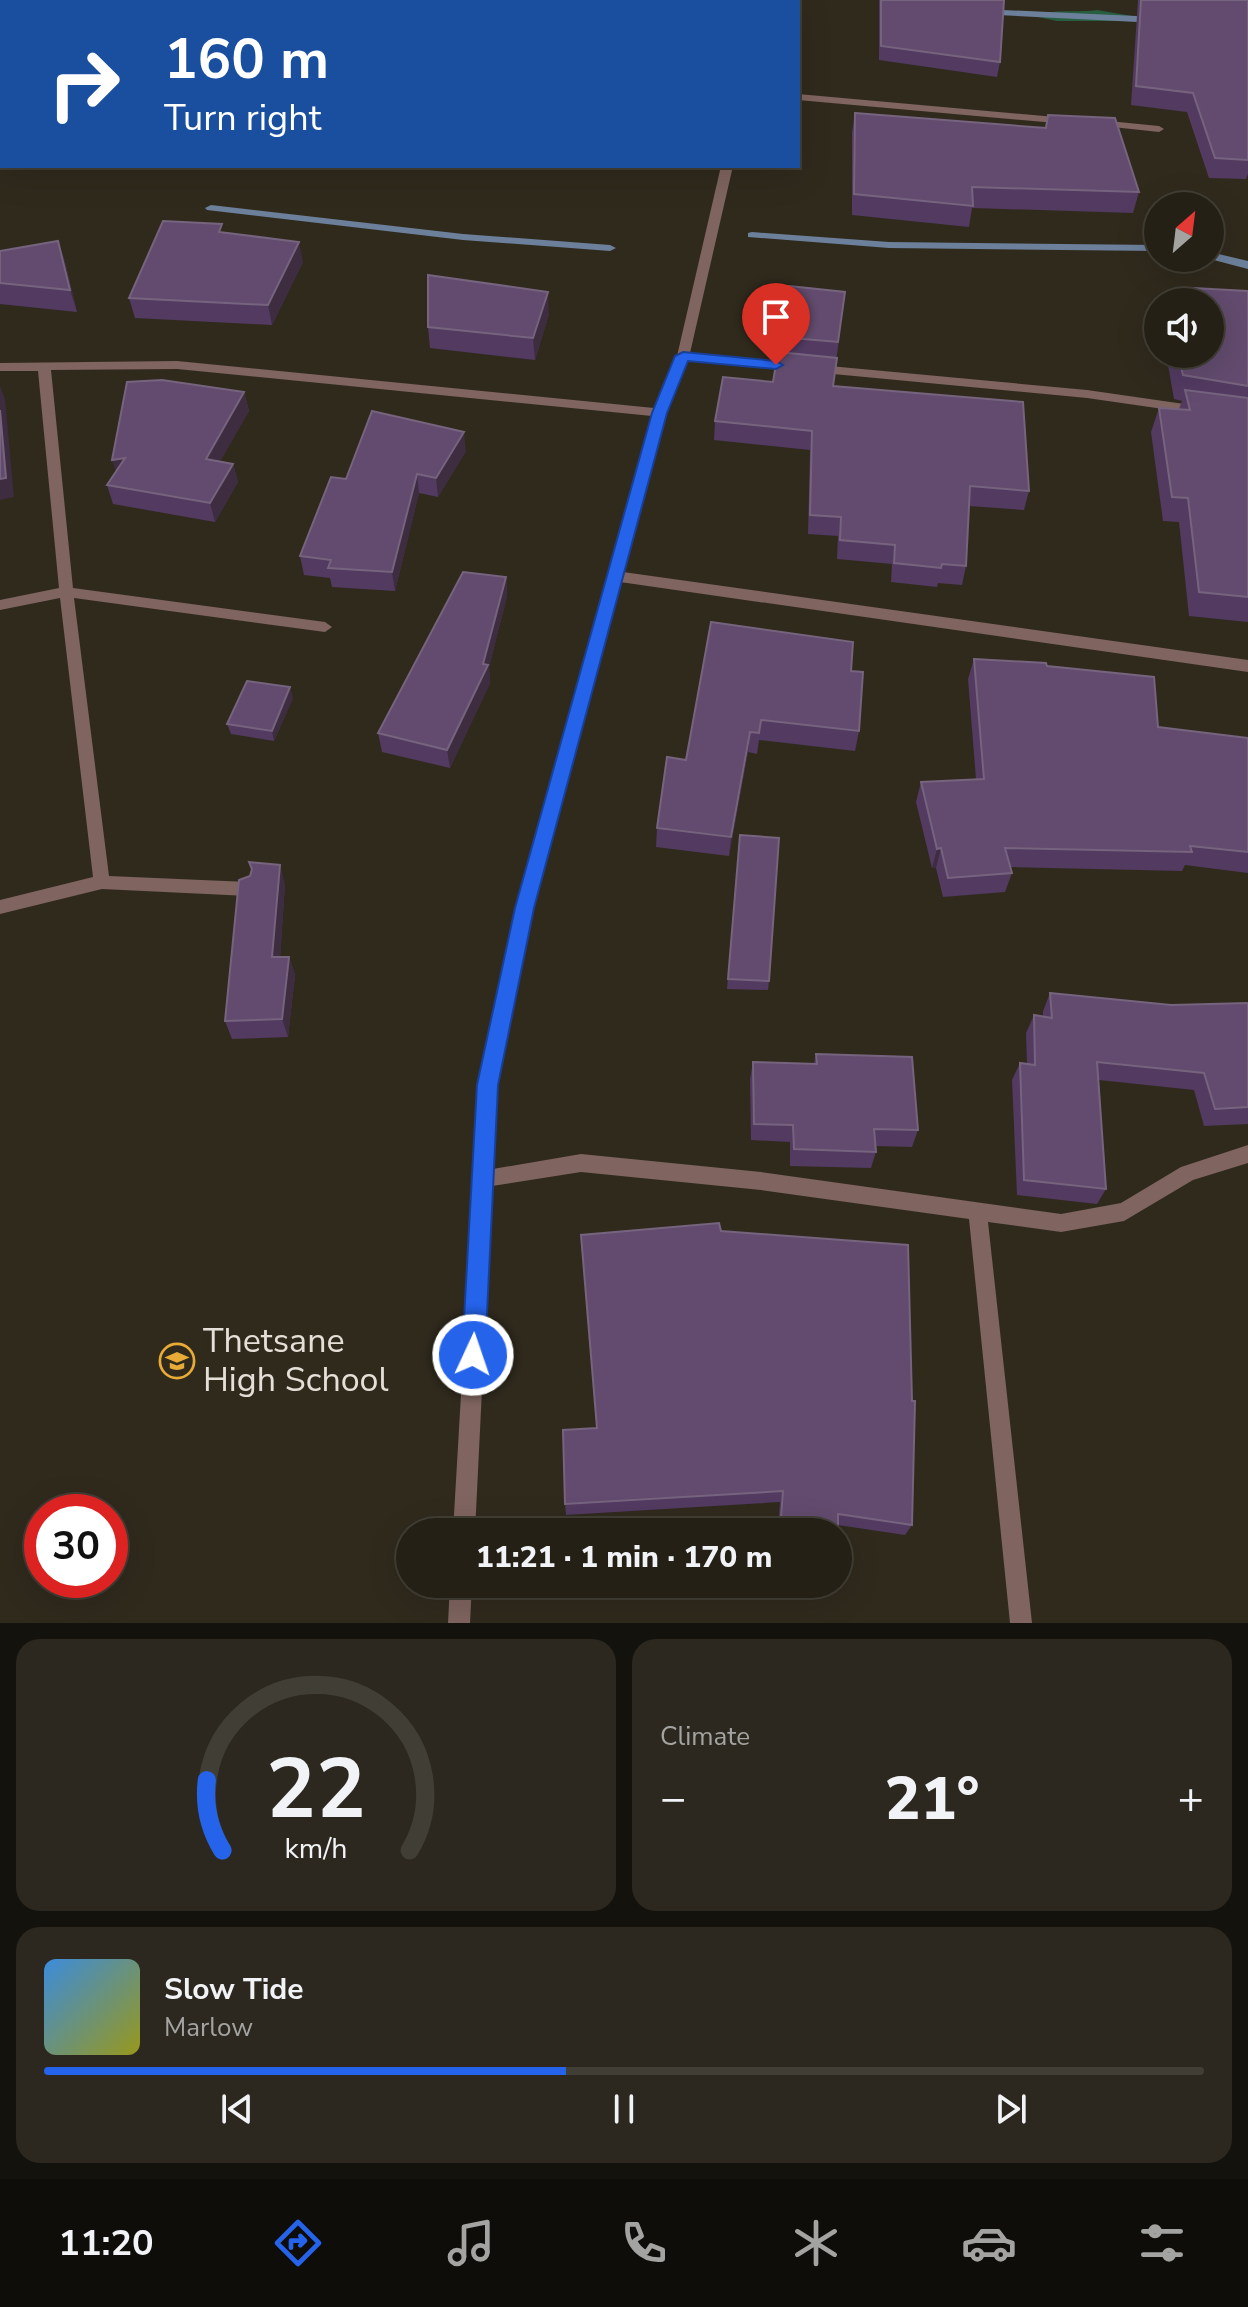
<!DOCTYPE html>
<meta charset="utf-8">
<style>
:root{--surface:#242016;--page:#2c281f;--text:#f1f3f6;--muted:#a3a3a1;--line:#413e35;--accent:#2563eb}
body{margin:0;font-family:"Nunito Sans",sans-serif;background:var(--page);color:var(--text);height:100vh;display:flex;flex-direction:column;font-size:30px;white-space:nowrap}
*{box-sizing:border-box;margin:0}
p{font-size:26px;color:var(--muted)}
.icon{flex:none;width:44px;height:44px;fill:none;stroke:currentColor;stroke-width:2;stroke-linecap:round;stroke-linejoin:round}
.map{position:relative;height:1623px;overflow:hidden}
.panel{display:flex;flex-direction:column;gap:16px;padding:16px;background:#14120c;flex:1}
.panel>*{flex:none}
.banner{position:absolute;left:0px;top:0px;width:800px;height:168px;box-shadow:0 8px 32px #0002,0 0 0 2px var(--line);background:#1a4fa0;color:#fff;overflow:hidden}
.needle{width:52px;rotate:28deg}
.tools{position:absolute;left:1144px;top:192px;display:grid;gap:16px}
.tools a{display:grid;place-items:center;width:80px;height:80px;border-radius:50%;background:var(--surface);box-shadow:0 8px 32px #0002,0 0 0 2px var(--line);font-size:40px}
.speed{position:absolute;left:24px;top:1494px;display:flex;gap:16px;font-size:40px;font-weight:700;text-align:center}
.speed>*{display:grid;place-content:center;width:104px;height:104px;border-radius:50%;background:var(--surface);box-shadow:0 8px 32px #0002,0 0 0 2px var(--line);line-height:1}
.speed .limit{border:12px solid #d22;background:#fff;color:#111}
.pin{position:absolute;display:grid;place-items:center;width:68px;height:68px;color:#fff;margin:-82px -34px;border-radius:50% 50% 50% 0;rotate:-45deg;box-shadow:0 0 8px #0007}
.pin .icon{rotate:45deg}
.me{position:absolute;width:88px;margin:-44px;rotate:3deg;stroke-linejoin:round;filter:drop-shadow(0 0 6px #0008)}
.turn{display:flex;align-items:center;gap:28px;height:168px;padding:0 32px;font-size:36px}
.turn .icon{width:104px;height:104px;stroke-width:2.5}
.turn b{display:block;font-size:56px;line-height:68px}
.big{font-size:60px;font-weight:800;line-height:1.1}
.panel .card{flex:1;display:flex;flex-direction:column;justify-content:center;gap:12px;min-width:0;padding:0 28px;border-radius:24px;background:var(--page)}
.panel .dial{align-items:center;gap:0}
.dial svg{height:208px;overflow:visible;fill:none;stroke:var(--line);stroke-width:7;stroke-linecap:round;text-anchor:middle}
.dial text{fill:var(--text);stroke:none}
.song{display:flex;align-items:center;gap:24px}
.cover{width:96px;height:96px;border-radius:12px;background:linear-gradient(135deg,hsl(210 70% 55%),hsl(60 70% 35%))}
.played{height:8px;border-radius:4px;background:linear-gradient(90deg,var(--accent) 45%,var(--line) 45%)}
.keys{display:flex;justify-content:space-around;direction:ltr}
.heat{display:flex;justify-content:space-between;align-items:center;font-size:44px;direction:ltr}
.panel .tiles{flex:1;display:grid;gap:16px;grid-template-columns:1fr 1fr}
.card:last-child{grid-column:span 2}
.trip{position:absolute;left:396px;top:1518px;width:456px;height:80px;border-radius:40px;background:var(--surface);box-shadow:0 8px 32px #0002,0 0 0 2px var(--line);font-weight:800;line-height:80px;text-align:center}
.tab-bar{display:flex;height:128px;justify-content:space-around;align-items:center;background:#0e0d09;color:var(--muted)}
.tab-bar .icon{width:56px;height:56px}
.tab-bar .current{color:var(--accent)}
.tab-bar b{font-size:36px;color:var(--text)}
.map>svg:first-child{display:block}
.forest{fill:#275e40}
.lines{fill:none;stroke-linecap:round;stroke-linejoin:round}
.stream{fill:#6c809b;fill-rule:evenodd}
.street{fill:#7f645f;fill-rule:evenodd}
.wall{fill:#523a61}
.shaded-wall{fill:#3e2c40}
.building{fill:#624b6e;stroke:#76637e;stroke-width:2}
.route{fill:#2563eb;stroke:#184099;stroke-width:2}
.labels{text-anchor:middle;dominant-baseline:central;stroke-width:8;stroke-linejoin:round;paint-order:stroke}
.near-poi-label{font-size:34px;fill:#e4e0d8;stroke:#302a1d;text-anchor:start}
</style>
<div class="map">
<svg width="1248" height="1623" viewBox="0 0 1248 1623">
<rect width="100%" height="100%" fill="#302a1d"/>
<path class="forest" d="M1097,10L1132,16L1134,21H1057L1038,17C1048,8 1081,13 1097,10Z"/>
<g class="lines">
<path class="stream" d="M981,9L1158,17L1163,20L1158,23L978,14V10Z
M211,205L463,234L610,245L616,248L610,251L463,240L207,210L205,208Z
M752,232L889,242L1158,245V251L889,248L748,237V233Z
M1210,252L1248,261V269L1206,258H1210Z"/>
<path class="street" d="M560,0H570L571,2H561Z
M753,0H763V2H753Z
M0,18H2V24H0Z
M798,94L1067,118L1072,121L1067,124L798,100Z
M1098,120L1159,126L1164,129L1159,132L1094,125L1093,123Z
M0,162H2V166L6,167L0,169Z
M721,166H733L690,353L1087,390L1198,406L1204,410L1198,414L1087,398L687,360L665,413L623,572L1248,660V672L620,582L532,908L497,1085L493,1169L581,1154L761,1172L1061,1214L1121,1203L1181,1167L1248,1145V1163L1193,1180L1124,1221L1061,1232L988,1222L1032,1623H1010L969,1219L761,1190L581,1172L492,1186L475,1532H453L479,1085L516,908L652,416L177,369L51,370L73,588L325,622L332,627L325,632L74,598L109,876L248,882L254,884L256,889L254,894L248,896L102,889L0,914V900L93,877L60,598L0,610V600L59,588L38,371H0V363L177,361L654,408L677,356Z
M450,1584H472L470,1623H448Z"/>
</g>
<path class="wall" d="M596,0H646V1Z
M879,0H1004L1000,62L997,77L879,60Z
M1138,0H1248V174L1246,179L1209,178L1187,112L1131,105Z
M855,113L1045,128L1048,115L1139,192L1133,213L972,208L969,227L852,215V133Z
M58,241L65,262L77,312L0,304V251Z
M303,262L272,325L135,318L129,298Z
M1193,288L1248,291V622L1189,616L1179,522L1163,521L1151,432L1159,408L1179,409L1182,401L1174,399L1166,354H1210V302H1167L1168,300L1189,301Z
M845,292L833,386L1029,491L1024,510L969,506L966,566L962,585L938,583L937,587L891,582L892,564L837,559L838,536L808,534L810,450L714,440L715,421L773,382L779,352L781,337Z
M549,314L535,360L430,348L428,327Z
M244,392L249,411L220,461L233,464L238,482L215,522L113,504L107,485Z
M466,451L438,497L419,493L395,591L332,587L330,578L304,575L300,556L346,479Z
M506,577L507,596L489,667L490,683L450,768L382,752L378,733Z
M974,659L1047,666L1158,727L1248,738V873L1185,865L1182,871L1010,867L1012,873L1005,892L943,897L936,868H932L916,802L921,782L976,779L968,679Z
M851,671L859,731L855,751L759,740L757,754L748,752L729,856L656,847L657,828L686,760Z
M293,698L274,741L231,734L227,724Z
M740,835L769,981L768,990L727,989Z
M249,862L285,884L280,957H289L295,975L288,1037L232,1039L225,1021L252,871Z
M1050,993L1171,1005L1248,1003V1124L1204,1126L1194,1090L1099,1080L1106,1189L1097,1204L1017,1195L1012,1080L1020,1063L1027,1064L1026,1033L1034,1015L1043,1017V1011Z
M816,1054L918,1130L912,1147L875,1146L876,1152L871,1168L790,1166V1142L751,1140L750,1079L753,1062L814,1064Z
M721,1231L912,1525L905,1535L838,1525L835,1532H807L778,1528L780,1502L566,1515L565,1504L597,1428Z"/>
<path class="shaded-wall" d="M58,241L65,262L77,312L70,290Z
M299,242L303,262L272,325L268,305Z
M548,292L549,314L535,360L533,338Z
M0,386L5,399L14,497L0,500Z
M244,392L249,411L211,478L206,459Z
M464,432L466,451L438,497L436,478Z
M125,458L118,479L112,460Z
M233,464L238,482L215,522L210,503Z
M417,474L419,493L395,591L392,572Z
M506,577L507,596L489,667L490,683L450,768L447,750L483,664Z
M290,687L293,698L274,741L272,731Z
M750,732L748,752L729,856L731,837Z
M941,848L936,868H932L937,849Z
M280,865L285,884L279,975L272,957Z
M289,957L295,975L288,1037L282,1019Z"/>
<path class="building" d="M57,0H257V2H57Z
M278,0H446V2H278Z
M881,0H1004L1000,62L881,46Z
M1141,0H1248V160L1215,158L1193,93L1136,86Z
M855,113L1046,128L1048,115L1115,118L1139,192L972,187L973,206L854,194Z
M163,221L222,224L219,232L299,242L268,305L129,298Z
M58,241L70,290L0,283V251Z
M428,275L548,292L533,338L428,327Z
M789,286L845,292L838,342L781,337Z
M1193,288L1248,291V386L1183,375L1178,354H1210V302H1168V300L1196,301Z
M778,352L837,358L833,386L1023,402L1029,491L970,486L966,566L942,564L941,568L894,563L895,545L840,540L841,517L810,515L812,431L715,421L723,377L773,382Z
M162,380L244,392L206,459L233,464L210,503L107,485L125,458L112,460L127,382Z
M1185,390L1248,398V597L1199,592L1188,498L1172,497L1159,408L1190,410Z
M0,410L6,478L0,479Z
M372,411L464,432L436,478L417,474L392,572L328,568L331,560L300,556L331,477L346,479Z
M463,572L506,577L483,664L488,665L447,750L378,733Z
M711,622L853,642L851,671L863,672L859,731L761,720L759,733L750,732L731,837L657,828L667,757L686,760Z
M974,659L1046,663L1047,666L1154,677L1158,727L1248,738V852L1190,846L1192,852L1005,848L1012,873L948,878L941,848L937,849L921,782L984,779Z
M247,681L290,687L272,731L227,724Z
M740,835L779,838L769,981L728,979Z
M249,862L280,865L272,957H289L282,1019L225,1021L239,880L250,876L252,869Z
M1050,993L1171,1005L1248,1003V1107L1215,1109L1204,1073L1097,1062L1106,1189L1024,1180L1020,1063L1035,1065L1034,1015L1052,1018Z
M816,1054L912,1057L918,1130L874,1129L876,1152L794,1149L793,1125L754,1124L753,1062L817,1064Z
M719,1223L721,1231L908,1245L912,1401H915L912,1525L838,1514V1526L781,1518L783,1491L565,1504L563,1430L597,1428L581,1235Z"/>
<path class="route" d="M683,352L776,361L783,365L776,369L688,361L667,413L534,908L498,1085L485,1355L481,1364L473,1367L465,1364L462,1355L477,1085L515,908L652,413L675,356Z"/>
<defs>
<g id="school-ring" transform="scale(1.8)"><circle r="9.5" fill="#302a1d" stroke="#e8ab37" stroke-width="1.5"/><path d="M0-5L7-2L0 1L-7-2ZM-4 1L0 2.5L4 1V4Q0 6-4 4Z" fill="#e8ab37"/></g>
</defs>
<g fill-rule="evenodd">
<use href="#school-ring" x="177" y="1361"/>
</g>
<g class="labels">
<g class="near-poi-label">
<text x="203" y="1341">Thetsane<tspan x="203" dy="39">High School</tspan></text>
</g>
</g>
</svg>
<div class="tools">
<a><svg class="needle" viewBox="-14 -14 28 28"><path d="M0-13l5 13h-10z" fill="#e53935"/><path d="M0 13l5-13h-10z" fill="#a3a3a1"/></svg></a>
<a><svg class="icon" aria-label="sound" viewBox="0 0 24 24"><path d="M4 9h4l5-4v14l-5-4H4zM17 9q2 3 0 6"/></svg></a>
</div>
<div class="speed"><div class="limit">30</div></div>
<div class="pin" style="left:776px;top:365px;background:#d93025"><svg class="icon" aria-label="arrive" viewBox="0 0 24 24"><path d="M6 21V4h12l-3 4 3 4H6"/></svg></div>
<svg class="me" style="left:473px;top:1355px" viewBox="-20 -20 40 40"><circle r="17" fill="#2563eb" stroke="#fff" stroke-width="3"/><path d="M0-11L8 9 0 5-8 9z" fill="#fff"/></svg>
<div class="trip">11:21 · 1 min · 170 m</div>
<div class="banner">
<div class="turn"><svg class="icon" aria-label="right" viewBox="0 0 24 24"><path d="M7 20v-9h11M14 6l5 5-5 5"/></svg><div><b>160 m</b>Turn right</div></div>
</div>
</div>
<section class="panel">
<div class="tiles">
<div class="card dial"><svg viewBox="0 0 100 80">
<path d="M14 69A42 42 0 1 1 86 69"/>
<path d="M14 69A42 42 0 0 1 8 42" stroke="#2563eb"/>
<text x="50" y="56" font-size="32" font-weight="700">22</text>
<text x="50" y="72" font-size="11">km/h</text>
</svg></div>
<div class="card"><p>Climate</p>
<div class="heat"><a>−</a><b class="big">21°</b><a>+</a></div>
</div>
<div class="card">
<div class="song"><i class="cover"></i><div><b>Slow Tide</b><p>Marlow</p></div></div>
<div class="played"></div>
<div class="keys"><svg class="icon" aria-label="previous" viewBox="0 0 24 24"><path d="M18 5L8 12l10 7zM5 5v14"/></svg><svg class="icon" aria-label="pause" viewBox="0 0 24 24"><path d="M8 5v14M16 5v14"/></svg><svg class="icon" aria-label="next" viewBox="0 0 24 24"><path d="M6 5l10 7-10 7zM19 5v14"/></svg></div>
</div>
</div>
</section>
<nav class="tab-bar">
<b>11:20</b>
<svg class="icon current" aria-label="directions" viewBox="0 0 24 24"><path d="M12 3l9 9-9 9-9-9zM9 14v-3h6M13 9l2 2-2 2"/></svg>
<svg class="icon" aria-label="music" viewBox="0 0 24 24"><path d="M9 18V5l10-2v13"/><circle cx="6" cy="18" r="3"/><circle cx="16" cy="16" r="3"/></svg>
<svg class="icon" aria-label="phone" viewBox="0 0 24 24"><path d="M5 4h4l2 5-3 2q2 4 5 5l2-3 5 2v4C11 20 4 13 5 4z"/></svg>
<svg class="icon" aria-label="climate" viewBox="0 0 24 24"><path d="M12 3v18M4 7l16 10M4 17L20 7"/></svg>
<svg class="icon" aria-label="car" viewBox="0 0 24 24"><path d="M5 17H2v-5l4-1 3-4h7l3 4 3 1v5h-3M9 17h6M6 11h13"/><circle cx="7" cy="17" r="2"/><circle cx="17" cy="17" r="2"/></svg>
<svg class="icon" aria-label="filters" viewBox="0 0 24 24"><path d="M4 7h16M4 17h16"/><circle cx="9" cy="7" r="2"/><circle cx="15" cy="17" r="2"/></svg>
</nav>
